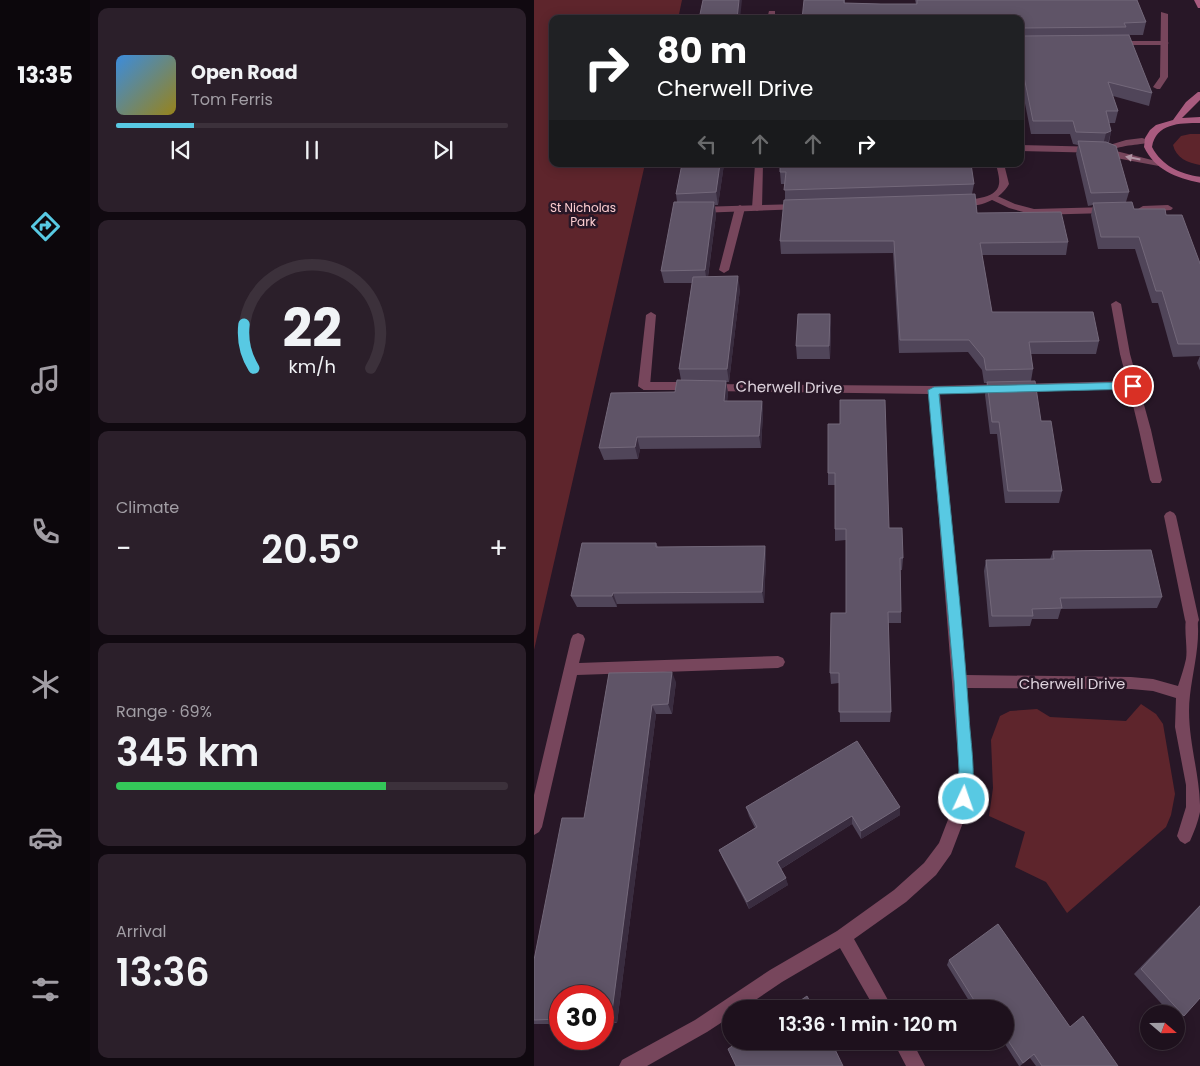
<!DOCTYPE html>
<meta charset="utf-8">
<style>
:root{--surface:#1e111d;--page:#2b1f2a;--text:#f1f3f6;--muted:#a19da4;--line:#3c313b;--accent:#58c9e3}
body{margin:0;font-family:Poppins,sans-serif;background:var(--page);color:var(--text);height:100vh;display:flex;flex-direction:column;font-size:19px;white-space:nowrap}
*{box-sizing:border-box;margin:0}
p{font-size:16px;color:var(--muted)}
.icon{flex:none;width:28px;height:28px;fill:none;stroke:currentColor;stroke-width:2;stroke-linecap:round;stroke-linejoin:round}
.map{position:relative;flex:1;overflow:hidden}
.panel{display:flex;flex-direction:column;gap:8px;padding:8px;background:#100910;width:444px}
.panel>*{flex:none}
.top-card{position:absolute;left:15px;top:15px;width:475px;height:152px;border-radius:10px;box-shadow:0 2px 12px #0003,0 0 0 1px var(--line);background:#202124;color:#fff;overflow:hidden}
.needle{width:32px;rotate:110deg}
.buttons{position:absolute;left:606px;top:1005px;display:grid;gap:10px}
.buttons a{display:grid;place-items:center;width:45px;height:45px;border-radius:50%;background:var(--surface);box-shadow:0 2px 12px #0003,0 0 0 1px var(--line);font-size:25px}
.speed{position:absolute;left:15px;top:985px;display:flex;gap:10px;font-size:25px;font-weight:700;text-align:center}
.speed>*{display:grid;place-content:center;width:65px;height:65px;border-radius:50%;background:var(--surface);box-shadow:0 2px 12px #0003,0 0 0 1px var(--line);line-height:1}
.speed .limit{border:8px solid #d22;background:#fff;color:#111}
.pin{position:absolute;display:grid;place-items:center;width:42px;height:42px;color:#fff;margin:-21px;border:2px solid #fff;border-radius:50%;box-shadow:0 1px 5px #0007}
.me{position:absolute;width:55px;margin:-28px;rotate:3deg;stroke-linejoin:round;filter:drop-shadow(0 0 4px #0008)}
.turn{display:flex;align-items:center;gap:18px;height:105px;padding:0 25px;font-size:22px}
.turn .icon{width:65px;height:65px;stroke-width:2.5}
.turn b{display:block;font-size:35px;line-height:42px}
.lanes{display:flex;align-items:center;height:48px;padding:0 25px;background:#0003;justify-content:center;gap:25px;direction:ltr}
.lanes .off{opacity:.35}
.big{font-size:38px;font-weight:600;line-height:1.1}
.panel .card{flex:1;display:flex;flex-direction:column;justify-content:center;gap:8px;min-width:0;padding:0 18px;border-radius:10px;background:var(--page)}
.panel .dial{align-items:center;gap:0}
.dial svg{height:130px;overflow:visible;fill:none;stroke:var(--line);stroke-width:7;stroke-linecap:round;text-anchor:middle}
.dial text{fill:var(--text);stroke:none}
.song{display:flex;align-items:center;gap:15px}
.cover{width:60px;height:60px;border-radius:8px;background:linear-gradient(135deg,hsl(210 70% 55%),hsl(50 70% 35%))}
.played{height:5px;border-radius:2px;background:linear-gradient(90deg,var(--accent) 20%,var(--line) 20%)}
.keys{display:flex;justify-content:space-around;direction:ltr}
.heat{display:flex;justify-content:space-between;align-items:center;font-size:28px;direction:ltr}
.charge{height:8px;border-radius:4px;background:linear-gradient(90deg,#34c759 69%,var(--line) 0)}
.trip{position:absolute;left:188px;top:1000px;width:292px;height:50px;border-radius:25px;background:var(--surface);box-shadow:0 2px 12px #0003,0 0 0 1px var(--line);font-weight:600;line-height:50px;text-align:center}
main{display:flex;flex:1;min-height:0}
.dock{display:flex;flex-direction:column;width:90px;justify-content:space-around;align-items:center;background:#0c070c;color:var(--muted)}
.dock .icon{width:35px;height:35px}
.dock .current{color:var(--accent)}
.dock b{font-size:22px;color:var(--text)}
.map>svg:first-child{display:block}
.green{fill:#5e252c}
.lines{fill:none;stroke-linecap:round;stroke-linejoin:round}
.lane{fill:#77465c;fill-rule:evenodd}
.street{fill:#77465c;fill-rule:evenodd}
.secondary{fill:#a95b7f;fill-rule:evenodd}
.wall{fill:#504559}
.shaded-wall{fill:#392c3f}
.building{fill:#5f5467;stroke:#73687a}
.oneway{fill:#b094a4}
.route{fill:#58c9e3;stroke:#398394}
.labels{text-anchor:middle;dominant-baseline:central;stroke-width:5;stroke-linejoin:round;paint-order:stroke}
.far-park-label{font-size:12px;fill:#fdced1;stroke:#281727}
.street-label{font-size:15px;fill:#dfd4de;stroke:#281727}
</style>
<main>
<nav class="dock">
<b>13:35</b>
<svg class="icon current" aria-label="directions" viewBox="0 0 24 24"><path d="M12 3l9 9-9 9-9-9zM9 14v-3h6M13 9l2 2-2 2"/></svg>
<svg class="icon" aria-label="music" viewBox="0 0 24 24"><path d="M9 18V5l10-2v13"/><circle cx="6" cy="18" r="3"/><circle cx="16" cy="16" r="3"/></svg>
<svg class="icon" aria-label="phone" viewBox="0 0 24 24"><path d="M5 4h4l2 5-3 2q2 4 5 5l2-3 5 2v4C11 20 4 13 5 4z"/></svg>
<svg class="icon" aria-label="climate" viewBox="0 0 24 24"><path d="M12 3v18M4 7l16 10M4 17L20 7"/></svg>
<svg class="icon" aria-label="car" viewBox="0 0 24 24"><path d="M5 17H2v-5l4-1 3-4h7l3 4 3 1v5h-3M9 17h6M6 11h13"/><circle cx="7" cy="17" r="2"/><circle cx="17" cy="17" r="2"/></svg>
<svg class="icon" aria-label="filters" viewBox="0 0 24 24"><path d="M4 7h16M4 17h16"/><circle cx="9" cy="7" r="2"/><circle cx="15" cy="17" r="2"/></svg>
</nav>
<section class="panel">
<div class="card">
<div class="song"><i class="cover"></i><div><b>Open Road</b><p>Tom Ferris</p></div></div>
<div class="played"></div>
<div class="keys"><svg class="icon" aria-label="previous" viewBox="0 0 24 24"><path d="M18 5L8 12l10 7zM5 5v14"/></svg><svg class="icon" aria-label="pause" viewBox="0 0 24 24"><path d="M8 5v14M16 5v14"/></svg><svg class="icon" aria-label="next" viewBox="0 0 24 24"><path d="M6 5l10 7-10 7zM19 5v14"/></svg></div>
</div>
<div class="card dial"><svg viewBox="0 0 100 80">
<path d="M14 69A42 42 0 1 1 86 69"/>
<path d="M14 69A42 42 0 0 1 8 42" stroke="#58c9e3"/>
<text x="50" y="56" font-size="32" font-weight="700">22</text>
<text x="50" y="72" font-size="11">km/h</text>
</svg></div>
<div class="card"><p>Climate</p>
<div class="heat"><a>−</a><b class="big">20.5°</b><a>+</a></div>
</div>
<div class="card"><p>Range · 69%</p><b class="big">345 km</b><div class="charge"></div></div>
<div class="card"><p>Arrival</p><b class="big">13:36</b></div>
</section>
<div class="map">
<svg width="667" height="1066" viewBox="0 0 667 1066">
<rect width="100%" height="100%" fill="#281727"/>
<path class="green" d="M0,0H148L144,19H19V164H111L0,650Z
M656,134H666V165C654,163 642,158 639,145L647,136Z
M607,704L622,714L629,724L641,794L637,815L632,827L533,913L512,882L481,867L491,832L455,816L459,788L457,740L466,716L476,711L503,709L516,717L592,721Z"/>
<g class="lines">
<path class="lane" d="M235,11H241V19H233Z
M627,12L634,14V77L626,89H623L619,87L626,77Z
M221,164H229L228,208L223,211L218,208Z
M459,194L481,204L500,209L574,207L579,210L574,213L500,215L475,208L456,199L454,197Z
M206,205L211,208L195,270L190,273L185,270L201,208Z
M634,205L639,208L637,210L609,212L604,209L609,206Z
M582,301L587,304L596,354L591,358L586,354L577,304Z
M117,312L122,315L116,386L110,390L104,386L112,315Z
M611,426L617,430L628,480L626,483H618L616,480L605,430Z
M636,511L640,513L642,516L665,620L663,624L658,626L653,624L651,620L630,516L632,513Z"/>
<path class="street" d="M578,41H631L635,43L631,45H581L577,43Z
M608,138L618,141C613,145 590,144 578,150L630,163V167L582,158L570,153L486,151V145L569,147L592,140Z
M462,164H470L475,184C465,202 441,209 422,205V201C433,199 463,200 465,184C466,178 463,169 462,164Z
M265,204L270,207L268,209L165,213L160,210L165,207Z
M591,350L596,354L617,430L611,434L605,430L595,389L406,394L432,675L597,677L619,679L644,686C647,677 650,668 652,659C654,647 649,626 653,616L658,614L663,616C667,642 659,669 656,695C651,734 667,774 666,812C664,822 660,832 656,841L651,844L646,841L643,836L652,807V785L641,727L642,698L619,691L597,689L433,688L439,770L438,799L417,854L402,875L372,902L320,939L359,1009H341L306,948L248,982L208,1009H196V1017L173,1032L113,1066H85L88,1060L161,1020L236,970L303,931L360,890L390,863L405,843L422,799L425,770L395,394L177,391L173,390L171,387L173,384L400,386L593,381L586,354Z
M110,382H157L163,386L157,390H110L104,386Z
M44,633L49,635L51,639L45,663L244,656L249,658L251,662L249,666L244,668L43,675L8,827L5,832L0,835V795L37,639L39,635Z
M359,1041H378L391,1066H372Z"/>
<path class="secondary" d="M660,0H667V8H664Z
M664,92H667V99L648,118L667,117V123C646,123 622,123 618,147C628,166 646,174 667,177V183C642,178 621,170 610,147L611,138L616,130L622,125L639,120L652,102Z"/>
</g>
<path class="wall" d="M270,0H311V3L347,4H382L381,0H603L612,22L609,35H591L618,93L615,106L579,96L584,111L581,123H575L577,131L575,143L595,192L592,202L600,209L632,215L667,266V373L663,363L666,356L639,357L624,303H618L601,249H564L557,215L559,205L554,206L542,154L544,145L539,144L536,134H497L486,78V19Z
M148,164H190L184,205H181L182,215L174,277L206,289L195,382H192L194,393L193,401H228L229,413L227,448L106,449L104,459L70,460L65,448L141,392L147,380L145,369L158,283H130L127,271L143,202L142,194Z
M246,164L440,184L438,194L443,213L534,242L532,255H448L458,312L565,341L562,354H497L499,369L497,381L507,421L528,491L525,503H471L463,434H456L451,395L453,383H450L448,370L434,352L365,353L359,253L247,254L246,241L251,200V184H247L246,172Z
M296,314L297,327L296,359H263L262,346Z
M294,424L355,528L369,558L368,570H366L367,612V623H354L357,712L356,722H306L305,683L297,684L296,673L312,613V540L301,541V485H294Z
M122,543L124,547L231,546L232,557L230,603L83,604V607H43L37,596Z
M519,551L628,597L623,608L527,609L524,619H498L496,626L455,627L450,571L452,560L516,559Z
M75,673L142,682L138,714H122L83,1023H69V996H26V1024H0V960L50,818Z
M212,807L366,815L327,839L318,824L247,869L254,885L215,909L188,857L185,850L221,828L215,816Z
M667,904V997L650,1016L643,1020L642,1014H637L600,974Z
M415,960L536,1027L584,1066H502L496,1058L486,1066H485L469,1041H471V1009H447L446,1006L442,1009H440L413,965Z"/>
<path class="shaded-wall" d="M205,0H208L206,19H203Z
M577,131L574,143L569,145L572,133Z
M186,164H190V165L184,205L182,192Z
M180,202L182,215L173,283L171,270Z
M204,276L206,289L195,382L193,369Z
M296,314L297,327L296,359L295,346Z
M192,381L194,393L192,414L190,401Z
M228,401L229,413L227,448L225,436Z
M103,437L106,449L104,459L101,447Z
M231,546L232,557L230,603L228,592Z
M79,593L83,604V607L78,596Z
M138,672L142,682L138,714L134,704Z
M118,705L122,714L83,1023L77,1019Z
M366,807V815L327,839V831Z
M318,816V824L245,870L243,862Z
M252,878L254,885L215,909L213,902Z
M448,1001L446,1006L441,1009L443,1005Z"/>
<path class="building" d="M169,0H205L203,19H165Z
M270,0H310V3L347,4H383V0H603L612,22L590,23L592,27L488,28L486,32V19H268Z
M486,34L488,36L595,35L618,93L574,82L584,111H572L577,131L572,133L542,132L539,121H499L486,57Z
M544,141L572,142L582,146L595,192L557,193Z
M148,164H186L182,192L142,194Z
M246,164H437L440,184L250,190L252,172H246Z
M441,194L443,213L527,212L534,242L446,243L458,312H559L565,341L495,342L499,369L452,370L450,358L435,340H366L360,241H246L250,200Z
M140,202H180L171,270L127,271Z
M598,202L600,209H631L632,215H648L667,266V344H644L628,291H622L605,237H567L559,203Z
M204,276L193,369H145L159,277Z
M264,314H296L295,346H262Z
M143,380L192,381L190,401H228L225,436L103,437L101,447L65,448L77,393L141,392Z
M501,381L507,421H517L528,491H474L465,422H458L453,382Z
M306,400H351L355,528H368L369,558H366L367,612H354L357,712H305V673H296L297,613H312V529H301V473H294V424H306Z
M48,543H122V547L231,546L228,592L79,593L78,596H37Z
M617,550L628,597L526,598L528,608L498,609L499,616H458L452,560L520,559L519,551Z
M138,672L134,704L118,705L77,1019H69V996H26V1019L0,1020V960L28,818H50L75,673Z
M323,741L366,807L327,831L318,816L243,862L252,878L213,902L185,850L223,827L212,807Z
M667,905V997L650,1016L607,969Z
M464,924L536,1027L549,1016L584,1066H508L500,1054L489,1063L471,1036V1009H453L448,1001L443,1005L415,960Z
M273,996L280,1009H254Z
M205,1041H297L309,1066H202L194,1049Z"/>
<defs><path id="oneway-solid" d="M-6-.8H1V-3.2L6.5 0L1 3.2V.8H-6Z" transform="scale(1.25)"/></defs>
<use class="oneway" href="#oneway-solid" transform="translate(599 158) rotate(-169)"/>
<path class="route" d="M599,382L604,386L599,389L405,394C415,501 428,609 435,716C436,739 444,784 435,804L430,805L426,804L423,799L425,770L420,681L394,390L400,387Z"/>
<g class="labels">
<g class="far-park-label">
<text x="49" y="207">St Nicholas<tspan x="49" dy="14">Park</tspan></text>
</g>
<g class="street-label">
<text transform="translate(255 387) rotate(1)">Cherwell Drive</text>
<text x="538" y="683">Cherwell Drive</text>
</g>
</g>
</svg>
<div class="buttons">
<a><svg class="needle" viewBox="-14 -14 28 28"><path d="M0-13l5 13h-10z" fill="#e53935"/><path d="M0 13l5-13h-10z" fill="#a19da4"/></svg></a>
</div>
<div class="speed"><div class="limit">30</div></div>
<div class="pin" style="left:599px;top:386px;background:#d93025"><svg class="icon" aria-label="arrive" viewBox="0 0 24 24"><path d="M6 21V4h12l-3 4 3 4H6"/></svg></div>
<svg class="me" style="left:430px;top:799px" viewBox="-20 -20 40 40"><circle r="17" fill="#58c9e3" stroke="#fff" stroke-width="3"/><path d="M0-11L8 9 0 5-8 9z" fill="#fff"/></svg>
<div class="trip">13:36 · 1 min · 120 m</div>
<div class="top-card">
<div class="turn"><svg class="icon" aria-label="right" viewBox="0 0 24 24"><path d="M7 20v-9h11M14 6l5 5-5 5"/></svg><div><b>80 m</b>Cherwell Drive</div></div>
<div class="lanes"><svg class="icon off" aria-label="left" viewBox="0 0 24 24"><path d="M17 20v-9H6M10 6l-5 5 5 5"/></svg><svg class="icon off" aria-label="ahead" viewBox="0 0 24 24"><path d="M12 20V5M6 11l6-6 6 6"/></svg><svg class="icon off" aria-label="ahead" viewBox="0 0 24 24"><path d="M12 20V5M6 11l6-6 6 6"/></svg><svg class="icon" aria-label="right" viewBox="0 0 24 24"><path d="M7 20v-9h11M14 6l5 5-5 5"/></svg></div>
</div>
</div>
</main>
